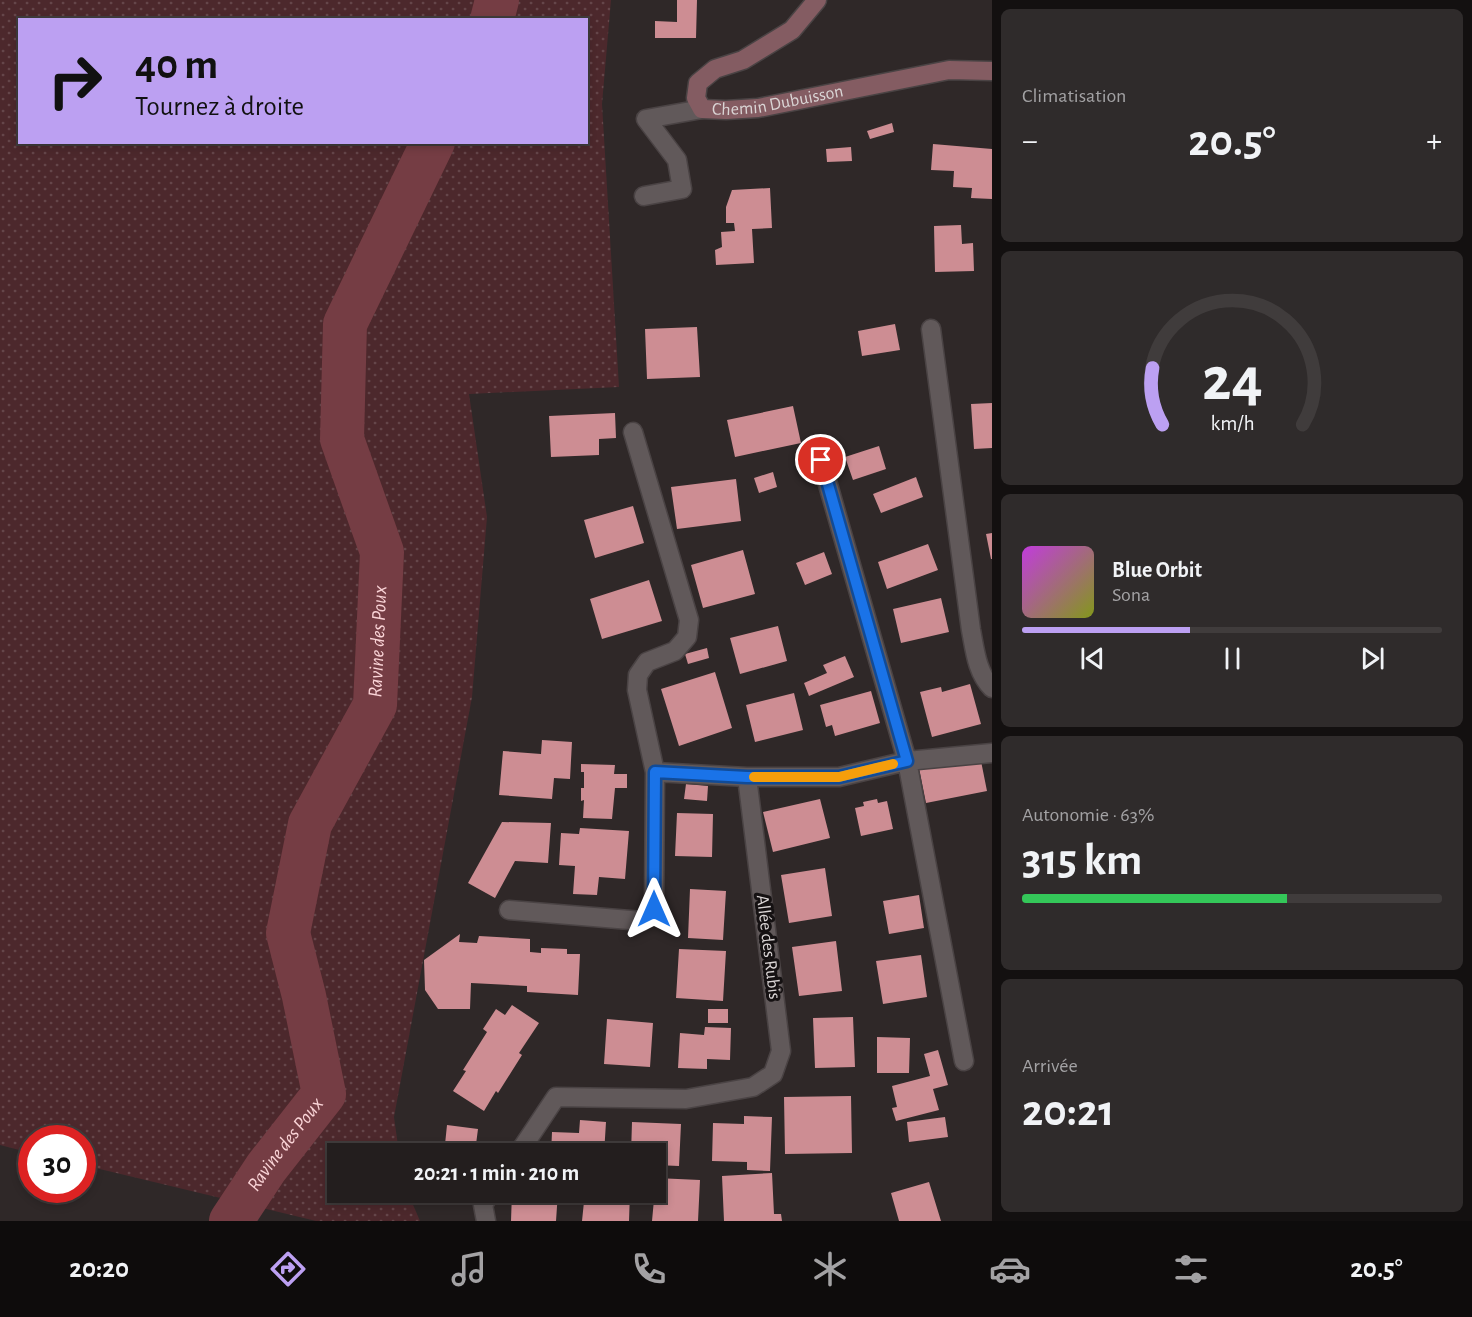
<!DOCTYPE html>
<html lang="fr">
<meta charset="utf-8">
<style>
:root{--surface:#231e1e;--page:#2f2b2b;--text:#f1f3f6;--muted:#a3a2a4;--line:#403c3c;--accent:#bca0f2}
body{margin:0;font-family:"Alegreya Sans",sans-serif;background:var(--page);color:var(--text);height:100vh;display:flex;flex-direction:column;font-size:22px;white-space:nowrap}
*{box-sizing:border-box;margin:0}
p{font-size:20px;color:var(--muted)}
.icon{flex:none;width:33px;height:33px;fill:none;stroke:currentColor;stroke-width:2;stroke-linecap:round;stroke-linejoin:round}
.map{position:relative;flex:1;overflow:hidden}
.panel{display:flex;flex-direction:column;gap:9px;padding:9px;background:#131010;width:480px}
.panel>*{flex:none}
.hud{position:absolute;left:18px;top:18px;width:570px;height:126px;border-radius:0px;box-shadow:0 3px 9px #0003,0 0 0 2px var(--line);background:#bca0f2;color:#111;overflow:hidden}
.speed{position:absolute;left:18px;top:1125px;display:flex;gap:12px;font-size:30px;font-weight:700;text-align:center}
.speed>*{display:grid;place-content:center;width:78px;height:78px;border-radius:50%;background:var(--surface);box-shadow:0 3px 9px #0003,0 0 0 2px var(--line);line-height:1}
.speed .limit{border:9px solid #d22;background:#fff;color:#111}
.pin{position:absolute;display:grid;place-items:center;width:51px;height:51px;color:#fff;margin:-26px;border:3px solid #fff;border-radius:50%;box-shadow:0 2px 6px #0007}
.me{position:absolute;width:66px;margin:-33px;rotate:0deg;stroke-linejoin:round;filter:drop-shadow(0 0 4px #0008)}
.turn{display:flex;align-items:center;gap:21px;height:126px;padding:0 18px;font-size:27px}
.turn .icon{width:78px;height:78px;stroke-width:2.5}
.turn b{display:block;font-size:42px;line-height:51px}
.big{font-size:45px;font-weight:700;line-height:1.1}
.panel .card{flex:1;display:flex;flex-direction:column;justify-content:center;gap:9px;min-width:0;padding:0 21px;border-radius:9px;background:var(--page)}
.panel .dial{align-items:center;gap:0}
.dial svg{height:156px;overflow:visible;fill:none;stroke:var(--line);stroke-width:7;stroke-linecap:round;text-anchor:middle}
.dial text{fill:var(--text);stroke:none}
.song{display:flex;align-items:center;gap:18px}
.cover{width:72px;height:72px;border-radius:9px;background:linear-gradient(135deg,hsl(290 70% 55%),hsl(70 70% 35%))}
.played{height:6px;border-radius:3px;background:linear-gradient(90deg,var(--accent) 40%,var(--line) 40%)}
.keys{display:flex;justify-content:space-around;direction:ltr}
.heat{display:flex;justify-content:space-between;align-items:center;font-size:33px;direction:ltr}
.charge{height:9px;border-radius:4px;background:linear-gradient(90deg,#34c759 63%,var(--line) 0)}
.trip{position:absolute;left:327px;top:1143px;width:339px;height:60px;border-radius:0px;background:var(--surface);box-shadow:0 3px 9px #0003,0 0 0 2px var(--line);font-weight:700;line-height:60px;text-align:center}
.tabs{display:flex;height:96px;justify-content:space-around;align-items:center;background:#0e0c0c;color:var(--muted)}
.tabs .icon{width:42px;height:42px}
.tabs .on{color:var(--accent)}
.tabs b{font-size:27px;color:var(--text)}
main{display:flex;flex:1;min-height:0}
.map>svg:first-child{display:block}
.grass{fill:url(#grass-dots);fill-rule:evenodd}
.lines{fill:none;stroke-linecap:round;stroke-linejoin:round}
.river{stroke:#753d44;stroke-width:44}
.building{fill:#cd8d93}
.minor-casing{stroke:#4a4344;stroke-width:21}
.secondary-casing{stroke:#4a4344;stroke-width:21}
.minor{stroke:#61595a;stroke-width:18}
.secondary{stroke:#845c62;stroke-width:18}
.route-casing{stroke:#114b97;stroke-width:15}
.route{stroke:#1a73e8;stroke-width:10}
.slow{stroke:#f59e0b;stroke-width:10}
.labels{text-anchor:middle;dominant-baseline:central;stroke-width:6;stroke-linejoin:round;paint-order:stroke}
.street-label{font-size:18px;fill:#dad5d5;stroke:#151112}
.water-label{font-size:20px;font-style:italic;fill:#fad4d7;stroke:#151112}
</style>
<main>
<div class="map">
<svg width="992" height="1221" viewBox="0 0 992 1221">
<defs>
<pattern id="grass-dots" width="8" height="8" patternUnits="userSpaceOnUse" patternTransform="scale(1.5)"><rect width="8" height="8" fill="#4c282c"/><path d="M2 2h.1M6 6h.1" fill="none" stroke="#65464a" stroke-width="1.8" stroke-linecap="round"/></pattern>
</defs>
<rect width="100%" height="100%" fill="#2f2828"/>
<path class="grass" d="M0,0H611L602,104L619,387L469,394L487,517L472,697L394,1117L399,1153L338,1154V1192L408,1193L420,1221H316L83,1165L82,1138H32L31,1153L0,1145ZM20,20H586V142H20Z"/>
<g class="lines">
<g class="river">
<path d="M492,20L497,0"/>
<path id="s1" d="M231,1221L266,1168L324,1094L304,996L288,933L310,824L375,705L382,552L342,439L345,324L433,142"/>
</g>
</g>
<path class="building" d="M677,0H697L696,38H655V21L677,22Z
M892,123L894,132L870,139L867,131Z
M933,144L992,149V199L971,198L972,188L953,187L954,171L931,170Z
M851,147L852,161L827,162L826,149Z
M770,188L772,228L752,229L754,263L716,265L715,250L722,247L721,232L735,231L734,223H726V207L732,190Z
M961,225L962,244L973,243L974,271L935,272L934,226Z
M895,324L900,350L862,356L858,331Z
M697,327L700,377L647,379L645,329Z
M992,403V448L974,449L971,404Z
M793,406L801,443L735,457L727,420Z
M615,413L616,438L599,439V455L551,457L549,416Z
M879,446L886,469L853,480L845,457Z
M773,472L777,487L759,493L754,478Z
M916,477L923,497L881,513L873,494Z
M736,479L741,521L677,529L671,487Z
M633,506L644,543L595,558L584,520Z
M992,533V559H991L986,534Z
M928,544L938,570L887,589L878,562Z
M743,550L755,594L703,608L691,565Z
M824,552L832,574L805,585L796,563Z
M649,580L662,621L602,639L590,599Z
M941,598L949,632L901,643L893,609Z
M778,626L787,661L740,674L730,638Z
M707,648L709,658L688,664L685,654Z
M845,656L854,677L809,696L804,683L827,673L823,665Z
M715,672L732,728L679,746L661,689Z
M970,684L981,724L932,737L920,692L941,687L942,692Z
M871,691L880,723L835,736L832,725L826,727L820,705Z
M794,693L803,730L755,742L746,705Z
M542,740L572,742L570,779L554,778L552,799L499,795L503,751L541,754Z
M980,756L987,791L926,803L919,768Z
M581,764L615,765L614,774H627V788H615L612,819L583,818L584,800L581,801V788H584V772H581Z
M686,784L708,786L707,801L684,799Z
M820,799L830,838L773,852L763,812Z
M877,799L878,803L887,801L893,829L861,836L855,808L864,806L863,802Z
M677,813L713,814L712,857L675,856Z
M502,822L551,823L548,863L515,861L495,898L468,883Z
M580,828L629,831L625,879L599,877L597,895L573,894L575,866L559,865L561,833L579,834Z
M825,868L832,916L789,923L781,875Z
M690,889L726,891L723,940L688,938Z
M919,895L924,928L889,934L883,901Z
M460,934L459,942L477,943L479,936L530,939V952L541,953V948L567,949V954H580L578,995L527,992V986L471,983L470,1009H438L425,990L424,960Z
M836,941L842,991L799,996L792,947Z
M679,949L726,951L723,1001L676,998Z
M921,955L927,997L883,1004L876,961Z
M512,1005L539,1023L519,1053L522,1055L498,1093L496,1091L484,1111L453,1091L466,1071L463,1070L487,1032L483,1029L496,1009L505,1015Z
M708,1009H728V1023H708Z
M853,1017L855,1067L815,1068L813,1018Z
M607,1019L653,1023L650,1067L604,1064Z
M705,1027L731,1028L730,1060L707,1059V1069L678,1068L680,1033L704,1035Z
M877,1037L910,1038L909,1073H877Z
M938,1050L948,1085L933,1089L939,1110L896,1121L892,1108L897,1107L892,1086L930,1076L924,1054Z
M851,1096L852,1153L785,1154L784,1097Z
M744,1116L772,1117L770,1171L747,1170V1162L712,1161L713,1123L744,1124Z
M945,1117L948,1137L909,1142L907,1122Z
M580,1120L606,1122L604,1154H551L552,1132L579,1133Z
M632,1122L681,1124L679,1166L656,1165V1154H631Z
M447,1125L478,1129L475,1152L444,1154Z
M772,1173L774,1214H781L782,1221H724L722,1176Z
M656,1178L700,1180L698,1221H652Z
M929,1182L941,1221H899L891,1193Z
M512,1192H558L556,1221H511Z
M585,1192H630L629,1221H582Z"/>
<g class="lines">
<g class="minor-casing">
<path id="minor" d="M644,196L682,189L677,160L646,119L702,109
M931,329L971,630C975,651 977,673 992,688
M821,460L907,761L964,1061
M655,772L747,777
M509,910L642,921L654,909L655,772L637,690L638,675L647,662L675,651L687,637L689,620L633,432
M518,1154L556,1097L686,1099L753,1087L773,1074L781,1051L747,777H839L907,761L992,753
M486,1221L483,1205L491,1192"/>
</g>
<g class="secondary-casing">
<g id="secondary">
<path id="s2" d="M817,0L792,30L743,60L715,69L698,83L696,98L702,109L726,110L758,108L949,70L992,71"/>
</g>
</g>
<use href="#minor" class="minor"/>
<use href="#secondary" class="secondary"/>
</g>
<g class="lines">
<g class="route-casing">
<path id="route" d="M654,909L655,772L747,777H839L907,761L821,460"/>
</g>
<use href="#route" class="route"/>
<path class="slow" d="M754,777H839L893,764"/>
</g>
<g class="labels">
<g class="street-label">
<text stroke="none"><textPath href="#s2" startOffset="252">Chemin Dubuisson</textPath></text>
<text transform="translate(768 947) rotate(83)">Allée des Rubis</text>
</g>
<g class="water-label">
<text stroke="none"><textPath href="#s1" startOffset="633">Ravine des Poux</textPath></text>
<text stroke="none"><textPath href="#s1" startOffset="94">Ravine des Poux</textPath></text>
</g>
</g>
</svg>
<div class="speed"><div class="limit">30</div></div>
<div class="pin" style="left:821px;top:460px;background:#d93025"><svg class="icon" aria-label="arrive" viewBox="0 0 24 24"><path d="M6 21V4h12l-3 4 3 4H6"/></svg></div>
<svg class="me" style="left:654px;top:909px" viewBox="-20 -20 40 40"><path d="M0-17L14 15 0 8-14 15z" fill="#1a73e8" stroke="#fff" stroke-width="4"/></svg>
<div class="trip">20:21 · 1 min · 210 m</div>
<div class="hud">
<div class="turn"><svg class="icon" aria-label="right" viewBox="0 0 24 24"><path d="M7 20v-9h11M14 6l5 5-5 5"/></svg><div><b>40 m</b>Tournez à droite</div></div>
</div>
</div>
<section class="panel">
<div class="card"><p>Climatisation</p>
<div class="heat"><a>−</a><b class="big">20.5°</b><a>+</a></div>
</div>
<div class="card dial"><svg viewBox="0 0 100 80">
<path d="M14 69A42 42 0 1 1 86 69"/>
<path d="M14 69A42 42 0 0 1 9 40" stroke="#bca0f2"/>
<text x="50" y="56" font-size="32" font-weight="700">24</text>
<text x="50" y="72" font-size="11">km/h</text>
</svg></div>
<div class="card">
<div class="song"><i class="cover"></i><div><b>Blue Orbit</b><p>Sona</p></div></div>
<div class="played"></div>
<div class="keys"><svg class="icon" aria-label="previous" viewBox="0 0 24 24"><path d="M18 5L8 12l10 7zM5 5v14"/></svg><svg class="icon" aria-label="pause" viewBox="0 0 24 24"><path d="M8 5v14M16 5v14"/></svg><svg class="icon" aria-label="next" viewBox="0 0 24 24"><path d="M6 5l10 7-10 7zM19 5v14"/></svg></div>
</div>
<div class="card"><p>Autonomie · 63%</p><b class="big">315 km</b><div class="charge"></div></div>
<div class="card"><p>Arrivée</p><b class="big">20:21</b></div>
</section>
</main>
<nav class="tabs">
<b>20:20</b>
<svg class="icon on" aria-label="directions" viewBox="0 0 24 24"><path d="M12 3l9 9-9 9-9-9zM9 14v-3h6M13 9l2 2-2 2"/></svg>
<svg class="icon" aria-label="music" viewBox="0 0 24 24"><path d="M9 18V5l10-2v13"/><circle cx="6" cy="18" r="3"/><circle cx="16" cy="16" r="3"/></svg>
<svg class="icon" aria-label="phone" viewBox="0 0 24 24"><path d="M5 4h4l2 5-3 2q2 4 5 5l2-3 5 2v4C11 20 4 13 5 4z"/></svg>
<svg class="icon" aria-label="climate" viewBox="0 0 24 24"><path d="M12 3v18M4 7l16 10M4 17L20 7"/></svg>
<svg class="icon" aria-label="car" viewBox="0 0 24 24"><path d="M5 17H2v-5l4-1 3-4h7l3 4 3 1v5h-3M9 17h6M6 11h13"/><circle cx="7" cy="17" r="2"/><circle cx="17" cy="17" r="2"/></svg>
<svg class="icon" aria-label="filters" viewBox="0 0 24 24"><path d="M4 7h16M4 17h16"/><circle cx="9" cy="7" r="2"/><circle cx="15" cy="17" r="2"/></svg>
<b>20.5°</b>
</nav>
